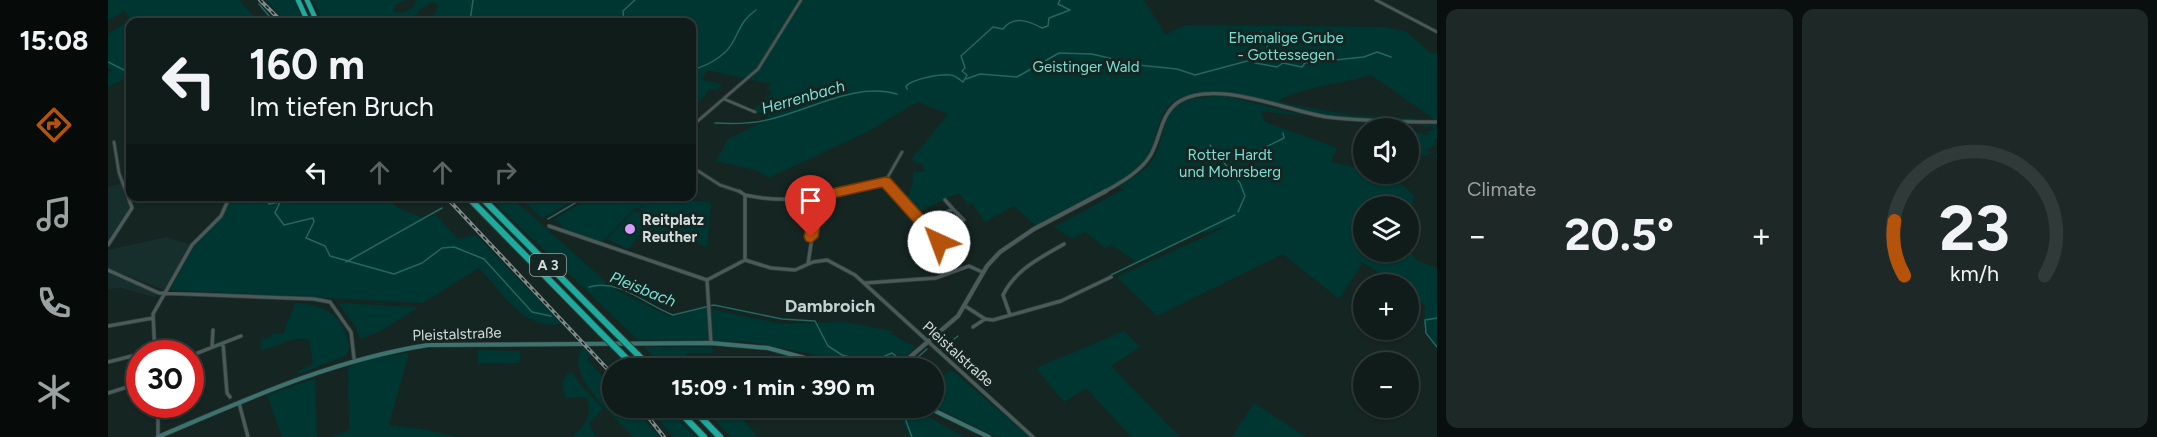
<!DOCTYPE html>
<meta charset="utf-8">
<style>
:root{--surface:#101c1a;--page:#1e2927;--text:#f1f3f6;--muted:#9ca1a2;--line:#303a39;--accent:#b45309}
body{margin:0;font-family:Figtree,sans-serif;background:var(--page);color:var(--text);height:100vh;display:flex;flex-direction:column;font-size:22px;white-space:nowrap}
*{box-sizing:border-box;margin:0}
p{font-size:20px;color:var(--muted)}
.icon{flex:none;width:33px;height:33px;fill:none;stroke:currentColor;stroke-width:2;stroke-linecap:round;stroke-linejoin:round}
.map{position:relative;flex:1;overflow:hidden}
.side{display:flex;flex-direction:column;gap:9px;padding:9px;background:#090f0e;width:720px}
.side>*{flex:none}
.top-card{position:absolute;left:18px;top:18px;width:570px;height:183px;border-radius:12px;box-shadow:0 2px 4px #0004,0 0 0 2px var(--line);background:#101c1a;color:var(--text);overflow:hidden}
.buttons{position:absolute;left:1245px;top:118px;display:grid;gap:12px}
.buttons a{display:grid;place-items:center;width:66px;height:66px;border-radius:50%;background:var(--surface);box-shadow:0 2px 4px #0004,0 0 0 2px var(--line);font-size:30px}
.speed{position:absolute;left:18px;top:340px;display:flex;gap:12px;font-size:30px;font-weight:700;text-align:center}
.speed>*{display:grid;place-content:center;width:78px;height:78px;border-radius:50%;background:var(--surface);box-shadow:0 2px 4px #0004,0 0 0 2px var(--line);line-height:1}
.speed .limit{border:9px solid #d22;background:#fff;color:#111}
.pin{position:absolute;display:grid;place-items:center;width:51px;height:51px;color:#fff;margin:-62px -26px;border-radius:50% 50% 50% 0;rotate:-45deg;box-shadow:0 0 6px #0007}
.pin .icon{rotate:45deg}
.me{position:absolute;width:66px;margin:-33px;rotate:317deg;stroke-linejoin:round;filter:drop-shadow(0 0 4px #0008)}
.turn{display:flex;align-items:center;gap:21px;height:126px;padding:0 24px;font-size:27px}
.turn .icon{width:78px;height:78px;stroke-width:2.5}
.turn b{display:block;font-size:42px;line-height:51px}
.lanes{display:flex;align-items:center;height:57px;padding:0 24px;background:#0003;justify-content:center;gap:30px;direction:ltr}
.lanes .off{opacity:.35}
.big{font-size:45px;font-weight:700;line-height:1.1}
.side .card{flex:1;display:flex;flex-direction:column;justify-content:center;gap:9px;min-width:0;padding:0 21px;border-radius:12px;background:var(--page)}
.side .dial{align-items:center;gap:0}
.dial svg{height:156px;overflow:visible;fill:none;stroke:var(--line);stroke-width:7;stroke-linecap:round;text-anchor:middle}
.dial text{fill:var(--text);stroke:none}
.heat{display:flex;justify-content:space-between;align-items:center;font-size:33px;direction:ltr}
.side .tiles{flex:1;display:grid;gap:9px;grid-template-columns:repeat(2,1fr)}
.trip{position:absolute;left:494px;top:358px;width:342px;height:60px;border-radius:30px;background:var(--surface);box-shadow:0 2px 4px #0004,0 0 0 2px var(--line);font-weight:700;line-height:60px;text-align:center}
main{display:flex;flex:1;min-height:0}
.tabs{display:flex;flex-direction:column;width:108px;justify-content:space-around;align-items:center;background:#060b0a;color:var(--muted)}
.tabs .icon{width:42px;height:42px}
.tabs .on{color:var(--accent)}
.tabs b{font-size:27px;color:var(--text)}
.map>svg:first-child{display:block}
.built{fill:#172f2c}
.green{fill:#003631}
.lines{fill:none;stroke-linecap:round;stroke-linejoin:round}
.stream{stroke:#226860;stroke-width:1.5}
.minor-far1-casing{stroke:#34403e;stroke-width:4}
.minor-casing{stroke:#34403e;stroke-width:4.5}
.tertiary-far1-casing{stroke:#34403e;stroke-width:4.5}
.tertiary-casing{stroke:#34403e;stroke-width:5}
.secondary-casing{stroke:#34403e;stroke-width:5}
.motorway-far1-casing{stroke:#34403e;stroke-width:6}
.motorway-casing{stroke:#34403e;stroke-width:8}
.minor-far1{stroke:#4b5b59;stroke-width:2}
.minor{stroke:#4b5b59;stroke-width:3}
.tertiary-far1{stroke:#4b5b59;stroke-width:3}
.tertiary{stroke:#4b5b59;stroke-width:4}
.secondary{stroke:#3d736e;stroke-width:4}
.motorway-far1{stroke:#1bac9e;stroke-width:4.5}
.motorway{stroke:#1bac9e;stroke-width:6}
.rail-casing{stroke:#7d8a88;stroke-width:4}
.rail{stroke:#152522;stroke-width:1.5;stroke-dasharray:4;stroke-linecap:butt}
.motorway-bridge-casing{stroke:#34403e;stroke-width:8;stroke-linecap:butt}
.motorway-bridge{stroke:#1bac9e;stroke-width:6}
.route{fill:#b45309;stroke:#753606;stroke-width:1.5}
.poi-dot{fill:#d19dfe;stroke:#152522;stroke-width:2}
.labels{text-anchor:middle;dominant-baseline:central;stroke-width:6;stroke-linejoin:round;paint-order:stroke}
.shield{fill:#152522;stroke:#9ba6a4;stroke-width:1.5}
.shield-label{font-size:14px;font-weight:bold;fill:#d4dddc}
.park-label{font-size:15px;fill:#77e0d2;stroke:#152522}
.poi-label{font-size:15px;font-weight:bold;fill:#d4dddc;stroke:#152522;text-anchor:start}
.street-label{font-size:15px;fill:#d4dddc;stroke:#152522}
.water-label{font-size:16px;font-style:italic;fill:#7ae3d6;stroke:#152522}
.quarter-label{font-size:18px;font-weight:bold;fill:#c1d4d1;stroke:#152522}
</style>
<main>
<nav class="tabs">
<b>15:08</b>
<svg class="icon on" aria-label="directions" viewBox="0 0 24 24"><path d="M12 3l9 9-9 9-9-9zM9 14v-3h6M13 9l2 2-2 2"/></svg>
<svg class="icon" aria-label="music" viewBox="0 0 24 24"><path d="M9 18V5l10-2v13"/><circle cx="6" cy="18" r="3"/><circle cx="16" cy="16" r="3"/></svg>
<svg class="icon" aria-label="phone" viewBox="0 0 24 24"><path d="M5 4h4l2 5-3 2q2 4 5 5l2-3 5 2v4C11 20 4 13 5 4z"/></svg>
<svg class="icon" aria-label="climate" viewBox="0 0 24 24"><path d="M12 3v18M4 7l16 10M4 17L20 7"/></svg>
</nav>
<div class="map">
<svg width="1329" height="437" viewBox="0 0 1329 437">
<rect width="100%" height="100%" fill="#152522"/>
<path class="built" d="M14,183L22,207L0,240V187Z
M59,237L83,245L56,290L0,268V250Z
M0,272L49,294L46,297L13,288L0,289Z"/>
<path class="green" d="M0,0H131L151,22H22V78H19L0,87V74L5,70L0,68V34L22,20L17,11L0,20Z
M158,0H187L195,22H178Z
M205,0H299L288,4L286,11L294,13L304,8L309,0H1036L1057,34L1078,25L1277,27L1297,31L1324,54L1329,53V121L1263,75C1233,84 1199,86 1171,100L1175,103L1243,115L1304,118L1306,121C1271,120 1235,120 1201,113C1161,105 1112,79 1072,98C1045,111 1052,143 1034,163C1010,190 958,205 928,226L906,206L877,222L864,203L860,205L851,193L808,213L798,201L804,186L805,172H816L815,165L803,160L840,114L809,102L761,131L661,178L650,171L608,161L620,139L662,118L645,110L665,92L658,90L663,84L599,70L594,80L614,84L610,90L601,89L597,96L584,107V22H318L328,12L330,5L325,2L314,8L301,22H215Z
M1117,96L1202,117L1234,121L1153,111L1156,120L1160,123L1229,148L1223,162L1255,169L1256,174C1276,174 1292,180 1306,196L1301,220L1300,207H1256V252H1300L1301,248L1308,260L1329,268V347L1316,325L1317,306L1301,292L1300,285H1292L1250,260L1254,264L1231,299L1175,254L1049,316L1009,277L1124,224L1097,233L1095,230L1029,262L1003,245L997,248L977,232L964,239L945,226L950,225L1016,189L1011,187C1022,179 1036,172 1044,161C1052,149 1053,135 1058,122C1066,97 1095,96 1117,96Z
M1314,125H1329V138L1326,141L1329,144L1317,150L1329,155V160L1328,156L1321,153L1318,156L1312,155L1313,158L1328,164L1301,155V133L1303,137L1304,136L1301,130L1318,135H1321L1320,131L1327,130L1323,126L1317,128Z
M576,196L574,200L603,202L599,247L539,228L541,224L520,249L499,239L526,211L554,223L531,209L537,205L525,210L493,243L456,228L447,219L483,197Z
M124,197H279L290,208L318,219L328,215L350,239L368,235L454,324C414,331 395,292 371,268L315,303L62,290L85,248L116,215Z
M381,197H403L497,281V284L560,316H568L598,308L674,324L737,322L784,331L783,334L808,347L783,369H747L701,353L640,342L530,340Z
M411,197H472L434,218Z
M187,303C220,305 234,315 242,348L237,356L191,374L189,372L205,364L201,339H186L153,351V339L162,338L164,334H175Z
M230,303L308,307V309L271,332L252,339L247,326Z
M1016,331L1032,347L1003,366L1072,437H1023L978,388L956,402L928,368Z
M475,347L483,356L479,359L496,378L499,375L504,381V408H528L551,437H525C508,418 453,373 475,347Z
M536,347H604L605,353H577L591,369H557Z
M370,350L413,351L411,363L370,364Z
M301,353L281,425L318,430L351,437H223L241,430L240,367L264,358Z
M844,370L922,437H888L825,406V382Z
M459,373H465L471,383L495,409L481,423L488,437H465C479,421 484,418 479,397L460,398L457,397L454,384Z
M205,379H207L209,437H174L159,395Z
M1146,403L1198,437H1124Z
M541,408H558L588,437H565Z
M595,408H625L650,437H623Z
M796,408L808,410L857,437H802L796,423Z"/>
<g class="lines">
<path class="stream" d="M151,4L166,22
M362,22L365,0
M516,22L515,11L527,0
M0,62L22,73
M1147,63L1169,67L1175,63L1194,67L1197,63L1256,57L1269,52L1283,57
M584,70C601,65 618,56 626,40C633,27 635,19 648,10
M858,79L872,74L909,77L951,53L984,54L1030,65L1069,69L1087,75L1158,56L1160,41L1153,32
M799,89L798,86C805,79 831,74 842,75C847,75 851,79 855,82L859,75L854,71L857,68L853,56L885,27L895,29C906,15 921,21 934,28L940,26L941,18L962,10L950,4L952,0
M607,123C625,124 645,124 663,119C702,110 748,82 789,94
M584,129L588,126
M1102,145L1132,183L1137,196L1130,212
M1114,156L1148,152L1176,138L1175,133
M114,196L125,199L138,196
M163,196L159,201L161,204L172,202L167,213L176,225L205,218L206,222L198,238L217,246L222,256L286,274L314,263L334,248L346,247L376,259L424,312L443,316
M440,219L479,196
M238,262L334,208
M1003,275L1127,215
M481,287C511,278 538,305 565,315L606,305L674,319L707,321L720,346L734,355L763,362L784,353L794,361
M1329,318L1317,320L1318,333L1329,347
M832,350L850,336
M798,364L804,369
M800,366L819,349
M803,408L798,421L804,437"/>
<g class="minor-far1-casing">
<path id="minor-far1" d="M1268,0L1329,32
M616,99L647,112
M584,126L650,69L693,0
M6,142L11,173L18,192
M584,167L612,185L633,192
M777,182L786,192
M735,192L777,182L794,152"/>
</g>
<g class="minor-casing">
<path id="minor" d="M631,191L637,195V260
M785,191L831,241L834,276
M637,195C673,203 706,199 742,191
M845,209L856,220
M814,223L845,209L837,200
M441,226L599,280
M0,245L24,208L18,191
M700,264L710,198
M0,270L51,293L206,299L222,302L243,332L246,358
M599,280L637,260L663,268L687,270L705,262L719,260L747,275L925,437
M599,280L603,343
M757,283L828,278L861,266L874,272
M857,306L877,319L885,320L953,301L1003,277
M902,315L895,295C908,269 932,258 956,244
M0,326L45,318
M865,327L877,319
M115,343L119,393L122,397
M104,347L105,330
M32,354L47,349
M47,354L45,314L84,245L113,216L122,196
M82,356L133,336
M0,362L32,354
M0,393L32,383
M131,403L140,437
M50,405V437"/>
</g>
<g class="tertiary-far1-casing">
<path id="tertiary-far1" d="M996,192C1012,183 1032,172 1042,156C1053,138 1052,113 1072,101C1109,79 1179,111 1219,117C1256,121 1292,122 1329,122"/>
</g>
<g class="tertiary-casing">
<path id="tertiary" d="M788,369L850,316L879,266L892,252L926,229L998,191"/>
</g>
<g class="secondary-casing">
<path id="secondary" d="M821,408L881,437
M50,437C139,399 224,360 320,345L603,343L660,348L737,369"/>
</g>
<g class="motorway-far1-casing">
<path id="motorway-far1" d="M190,0L200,22
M199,0L209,22"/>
</g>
<g class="motorway-casing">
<path id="motorway" d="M359,196L493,333
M372,196L508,333
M513,353L529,369
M529,354L544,369
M568,408L596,437
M584,408L612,437"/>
</g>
<use href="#minor-far1" class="minor-far1"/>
<use href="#minor" class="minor"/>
<use href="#tertiary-far1" class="tertiary-far1"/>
<use href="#tertiary" class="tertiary"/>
<use href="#secondary" class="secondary"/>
<use href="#motorway-far1" class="motorway-far1"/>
<use href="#motorway" class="motorway"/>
<g class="rail-casing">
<path id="rail" d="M152,0L174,22
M337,196L504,374
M533,408L556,437"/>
</g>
<use href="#rail" class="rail"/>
<g class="motorway-bridge-casing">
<path id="motorway-bridge" d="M493,333L513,353
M508,333L529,354"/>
</g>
<use href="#motorway-bridge" class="motorway-bridge"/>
</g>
<path class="route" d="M777,177L782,178L836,238L838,242L836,245H826L774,187L716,200L710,237L703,243L698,241L696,237L705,193Z"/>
<circle class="poi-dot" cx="522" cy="229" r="6"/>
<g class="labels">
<rect class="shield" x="422" y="254" width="36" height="22" rx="4.5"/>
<g class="shield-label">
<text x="440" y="265">A 3</text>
</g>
<g class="park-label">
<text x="1178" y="38">Ehemalige Grube<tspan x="1178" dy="17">- Gottessegen</tspan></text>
<text x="978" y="67">Geistinger Wald</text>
<text x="1122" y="155">Rotter Hardt<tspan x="1122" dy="17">und Mohrsberg</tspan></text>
</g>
<g class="poi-label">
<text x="534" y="220">Reitplatz<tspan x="534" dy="17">Reuther</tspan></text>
</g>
<g class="street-label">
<text transform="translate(349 334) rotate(-2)">Pleistalstraße</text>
<text transform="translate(850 354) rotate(42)">Pleistalstraße</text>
</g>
<g class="water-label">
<text transform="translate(695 97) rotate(-16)">Herrenbach</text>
<text transform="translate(535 289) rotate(22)">Pleisbach</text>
</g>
<g class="quarter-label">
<text x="722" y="306">Dambroich</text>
</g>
</g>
</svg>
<div class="buttons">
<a><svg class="icon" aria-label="sound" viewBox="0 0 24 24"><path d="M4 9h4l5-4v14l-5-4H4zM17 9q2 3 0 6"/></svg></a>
<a><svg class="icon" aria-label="layers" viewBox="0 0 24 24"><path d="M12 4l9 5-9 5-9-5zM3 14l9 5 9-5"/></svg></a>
<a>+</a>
<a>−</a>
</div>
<div class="speed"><div class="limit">30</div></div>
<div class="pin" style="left:703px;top:237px;background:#d93025"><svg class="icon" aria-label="arrive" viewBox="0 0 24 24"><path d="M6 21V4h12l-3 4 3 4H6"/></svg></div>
<svg class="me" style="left:831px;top:242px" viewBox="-20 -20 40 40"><circle r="19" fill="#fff"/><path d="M0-13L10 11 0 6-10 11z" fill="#b45309"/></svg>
<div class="trip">15:09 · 1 min · 390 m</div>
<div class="top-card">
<div class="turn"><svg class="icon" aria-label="left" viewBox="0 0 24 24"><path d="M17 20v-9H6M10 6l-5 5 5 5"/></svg><div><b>160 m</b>Im tiefen Bruch</div></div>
<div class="lanes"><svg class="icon" aria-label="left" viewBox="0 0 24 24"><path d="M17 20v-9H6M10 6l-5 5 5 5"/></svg><svg class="icon off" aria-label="ahead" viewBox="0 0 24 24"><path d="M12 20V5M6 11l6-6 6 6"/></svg><svg class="icon off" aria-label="ahead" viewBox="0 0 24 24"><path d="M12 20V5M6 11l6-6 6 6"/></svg><svg class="icon off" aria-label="right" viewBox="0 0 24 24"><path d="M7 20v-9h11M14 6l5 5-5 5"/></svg></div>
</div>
</div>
<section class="side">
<div class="tiles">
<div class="card"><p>Climate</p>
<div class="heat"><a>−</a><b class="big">20.5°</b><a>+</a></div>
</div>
<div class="card dial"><svg viewBox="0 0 100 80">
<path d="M14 69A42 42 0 1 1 86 69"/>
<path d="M14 69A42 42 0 0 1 9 41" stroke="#b45309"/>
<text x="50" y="56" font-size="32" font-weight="700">23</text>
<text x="50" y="72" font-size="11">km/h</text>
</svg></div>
</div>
</section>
</main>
